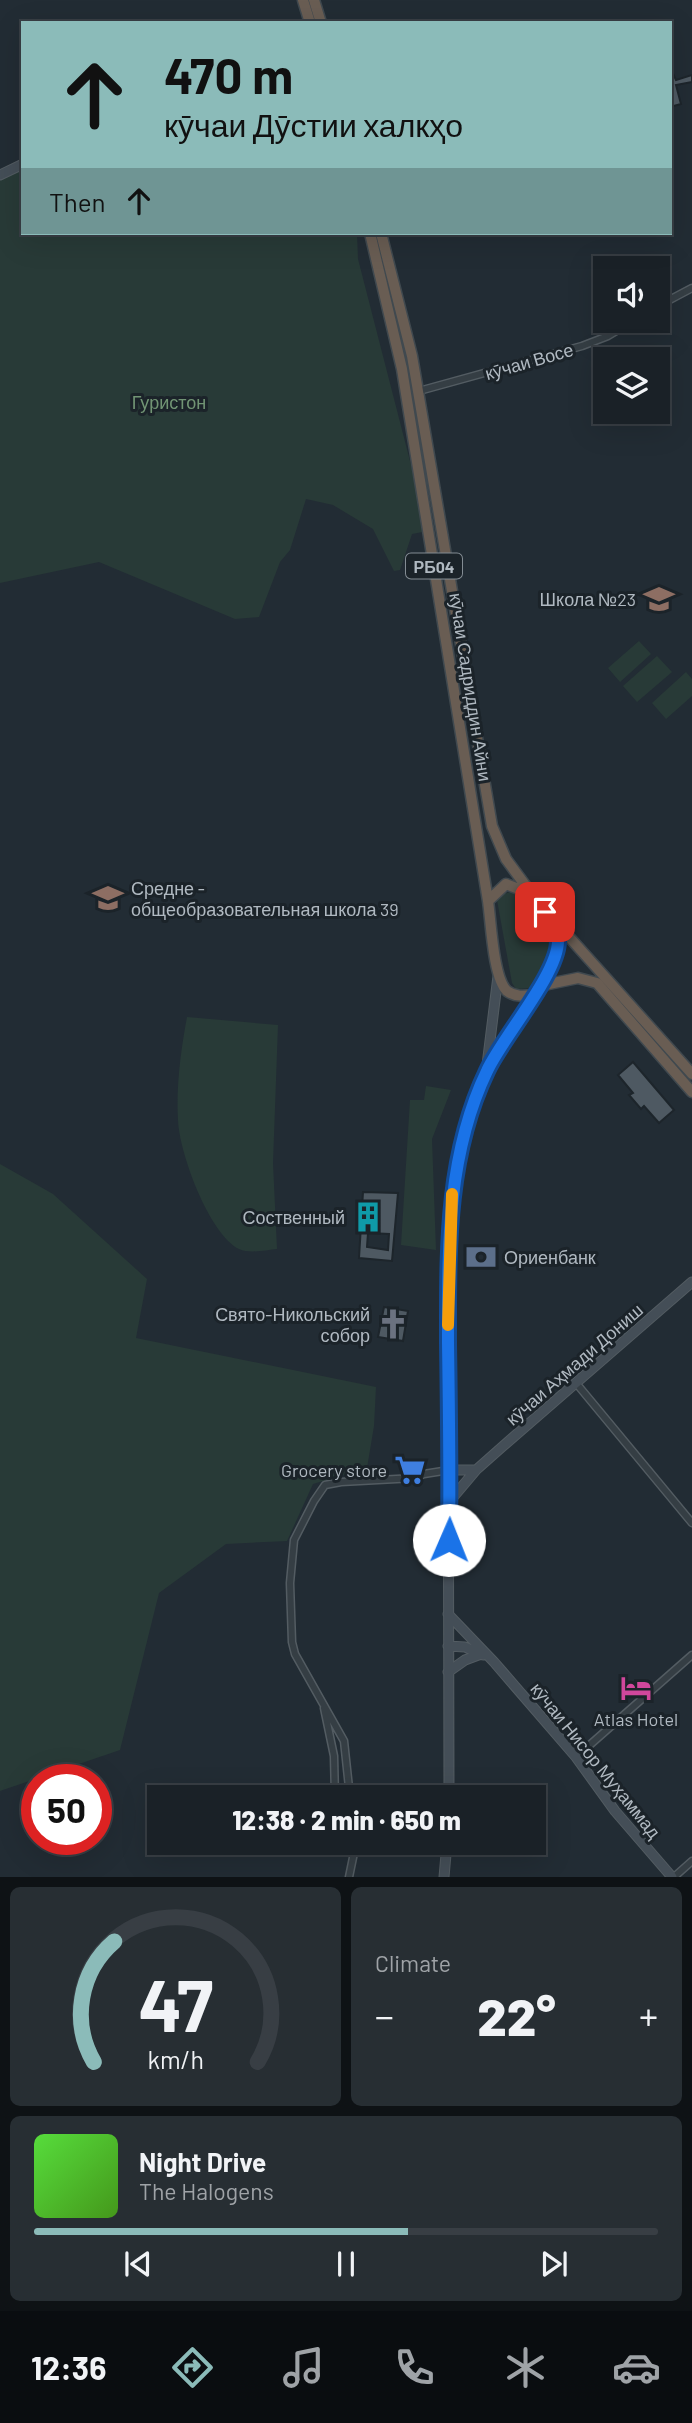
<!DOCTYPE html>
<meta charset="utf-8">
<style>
:root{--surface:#1a2127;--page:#272e33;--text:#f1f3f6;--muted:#9fa3a7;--line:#383e44;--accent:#8bbbb9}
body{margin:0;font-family:Barlow,sans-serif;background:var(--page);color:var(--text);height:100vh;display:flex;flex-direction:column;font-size:26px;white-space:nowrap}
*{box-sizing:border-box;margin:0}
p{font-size:23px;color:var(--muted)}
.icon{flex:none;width:38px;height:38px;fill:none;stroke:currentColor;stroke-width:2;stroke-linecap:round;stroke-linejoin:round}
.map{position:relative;height:1877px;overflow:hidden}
.side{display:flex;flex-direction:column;gap:10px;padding:10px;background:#0e1215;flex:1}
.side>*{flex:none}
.guide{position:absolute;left:21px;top:21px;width:651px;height:214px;border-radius:0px;box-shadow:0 7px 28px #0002,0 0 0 2px var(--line);background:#8bbbb9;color:#111;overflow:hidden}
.fabs{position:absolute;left:593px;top:256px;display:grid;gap:14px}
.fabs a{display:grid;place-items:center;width:77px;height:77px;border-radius:0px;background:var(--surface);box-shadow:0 7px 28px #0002,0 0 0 2px var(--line);font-size:35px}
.speed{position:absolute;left:21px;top:1764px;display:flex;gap:14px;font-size:35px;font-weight:700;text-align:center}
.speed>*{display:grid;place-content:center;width:91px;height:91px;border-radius:50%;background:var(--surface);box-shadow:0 7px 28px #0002,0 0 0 2px var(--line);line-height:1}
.speed .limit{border:10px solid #d22;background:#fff;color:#111}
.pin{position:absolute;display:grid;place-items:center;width:60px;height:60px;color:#fff;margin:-30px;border-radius:14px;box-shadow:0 4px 10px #0006}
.me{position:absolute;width:77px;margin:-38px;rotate:1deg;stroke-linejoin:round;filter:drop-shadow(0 0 5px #0008)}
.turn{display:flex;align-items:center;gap:24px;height:147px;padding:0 28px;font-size:32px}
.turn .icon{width:91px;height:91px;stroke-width:2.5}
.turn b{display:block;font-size:49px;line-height:60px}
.then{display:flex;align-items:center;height:66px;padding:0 28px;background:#0003;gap:14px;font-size:26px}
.big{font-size:52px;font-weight:800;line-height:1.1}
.side .tile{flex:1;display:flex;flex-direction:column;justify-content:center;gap:10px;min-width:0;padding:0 24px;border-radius:10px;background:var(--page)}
.side .dial{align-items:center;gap:0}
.dial svg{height:182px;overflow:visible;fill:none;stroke:var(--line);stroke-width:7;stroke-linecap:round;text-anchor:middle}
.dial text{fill:var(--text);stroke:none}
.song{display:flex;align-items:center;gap:21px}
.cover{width:84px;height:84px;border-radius:10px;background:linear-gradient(135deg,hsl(110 70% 55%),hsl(100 70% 35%))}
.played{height:7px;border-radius:4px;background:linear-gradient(90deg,var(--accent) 60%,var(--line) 60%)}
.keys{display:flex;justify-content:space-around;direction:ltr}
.heat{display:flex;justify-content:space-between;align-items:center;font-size:38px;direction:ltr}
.side .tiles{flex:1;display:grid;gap:10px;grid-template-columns:1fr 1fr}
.tile:last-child{grid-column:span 2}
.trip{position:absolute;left:147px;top:1785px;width:399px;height:70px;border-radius:0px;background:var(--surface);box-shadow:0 7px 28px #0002,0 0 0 2px var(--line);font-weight:800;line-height:70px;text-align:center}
.menu{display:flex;height:112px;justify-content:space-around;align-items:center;background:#0a0d10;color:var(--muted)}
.menu .icon{width:49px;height:49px}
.menu .active{color:var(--accent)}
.menu b{font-size:32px;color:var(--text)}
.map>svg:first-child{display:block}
.green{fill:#283a37}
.building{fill:#4e5962;stroke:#1d252b;stroke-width:2;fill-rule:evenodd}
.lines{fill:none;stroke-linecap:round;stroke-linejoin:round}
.street-casing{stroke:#535c62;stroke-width:9}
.secondary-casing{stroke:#535c62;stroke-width:11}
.highway-casing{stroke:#40494f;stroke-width:13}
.street{stroke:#353e44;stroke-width:6}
.secondary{stroke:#444e57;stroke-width:9}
.highway{stroke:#695d53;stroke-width:10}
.route-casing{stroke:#114b97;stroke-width:18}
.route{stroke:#1a73e8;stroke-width:12}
.slow{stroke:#f59e0b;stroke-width:12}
.labels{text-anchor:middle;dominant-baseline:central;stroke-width:6;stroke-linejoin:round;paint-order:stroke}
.shield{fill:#1b2329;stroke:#838c93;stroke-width:2}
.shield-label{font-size:16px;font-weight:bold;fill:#b0b9c1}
.street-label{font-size:18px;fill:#b0b9c1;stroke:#1b2329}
.park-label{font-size:18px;fill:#719474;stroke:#1b2329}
.poi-label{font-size:18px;fill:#b0b9c1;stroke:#1b2329;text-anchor:end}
</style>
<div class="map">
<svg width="692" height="1877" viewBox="0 0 692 1877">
<rect width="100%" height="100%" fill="#222c34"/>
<path class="green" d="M23,165V233H357L358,259L428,531L412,534L400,570L394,571L373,529L333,505L306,499L290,550L280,562L259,617L235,619L99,562L0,583V177Z
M639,641L651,654L620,682L608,668Z
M657,656L672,672L637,702L623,686Z
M686,672L692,679V696L666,719L652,703Z
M519,889L553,934V954L532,988L516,989L512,983L497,900L504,894Z
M187,1017L278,1025L273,1163L277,1249C266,1250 250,1254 239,1249C209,1234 179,1152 178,1120C176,1086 181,1049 187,1017Z
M426,1086L451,1090L432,1139L436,1250L401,1245L410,1100H424Z
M0,1164L53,1194L147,1279L136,1338L376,1387L374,1426L367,1468L313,1484L287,1541L226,1544L159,1593L120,1750L0,1791Z"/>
<path class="building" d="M670,67L676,80L692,75V82L676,85L681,104L670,107Z
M633,1062L674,1110L659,1123L644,1106L641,1109L629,1095L633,1093L618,1075Z
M363,1192L398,1193L392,1261L359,1258ZM368,1233L389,1234L388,1250L367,1247Z
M384,1307L408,1311L403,1341L378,1337Z"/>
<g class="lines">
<g class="street-casing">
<path id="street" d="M658,306L692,288
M419,391L582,346L608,336L635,320
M576,1383L692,1523
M324,1708L334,1756L335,1797
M576,1757L692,1655
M350,1797L344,1741L295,1654L292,1642L290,1583L294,1540L314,1501L325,1485L341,1482L415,1478L424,1474L449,1470
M324,1844V1843
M355,1849L447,1850
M349,1877L356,1843
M674,1877L692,1861"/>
</g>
<g class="secondary-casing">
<path id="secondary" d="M0,175L23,164
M487,1065L498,976
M449,1470H476
M449,1502L476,1470L502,1447L692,1282
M448,1614L494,1662L576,1757L615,1811L672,1877
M448,1646L465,1647L483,1655
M448,1672L465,1660L481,1654
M449,1797L448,1313L453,1188L462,1142L487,1070L533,995
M444,1877L447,1843"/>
</g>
<g class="highway-casing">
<path id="highway" d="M303,0L310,23
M314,0L321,23
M370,233L402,369L488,901
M381,233L412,356L492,826L506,859L545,912L558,938L553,961L533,995C524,996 515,997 507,991C493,978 491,921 488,901L506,884L529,893
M553,919L692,1074
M539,986L578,978L597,983L692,1092"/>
</g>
<use href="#street" class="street"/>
<use href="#secondary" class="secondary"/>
<use href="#highway" class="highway"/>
</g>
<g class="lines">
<g class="route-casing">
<path id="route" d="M449,1540C450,1474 449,1408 448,1343C448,1251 446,1156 487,1071C502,1038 558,974 558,941C558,931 550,921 545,912"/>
</g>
<use href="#route" class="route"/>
<path class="slow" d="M448,1325L452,1194"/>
</g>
<defs>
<g id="school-bare" transform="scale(2.415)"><path d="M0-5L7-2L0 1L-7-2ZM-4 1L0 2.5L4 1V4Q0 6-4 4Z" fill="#8d6e63" stroke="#1b2329" stroke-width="2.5" paint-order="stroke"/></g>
<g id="building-bare" transform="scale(2.415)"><path d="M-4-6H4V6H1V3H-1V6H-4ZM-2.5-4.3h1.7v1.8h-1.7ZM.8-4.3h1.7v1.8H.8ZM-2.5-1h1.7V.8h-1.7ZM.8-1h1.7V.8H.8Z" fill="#0f9aa8" stroke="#1b2329" stroke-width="2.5" paint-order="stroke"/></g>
<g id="bank-bare" transform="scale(2.415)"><path d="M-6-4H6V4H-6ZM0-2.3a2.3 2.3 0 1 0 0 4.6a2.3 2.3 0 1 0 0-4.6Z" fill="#5c6f8a" stroke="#1b2329" stroke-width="2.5" paint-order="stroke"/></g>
<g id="church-bare" transform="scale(2.415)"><path d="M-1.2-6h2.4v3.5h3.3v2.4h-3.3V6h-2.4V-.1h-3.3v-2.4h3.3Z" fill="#6b7280" stroke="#1b2329" stroke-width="2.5" paint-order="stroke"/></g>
<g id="supermarket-bare" transform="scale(2.415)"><path d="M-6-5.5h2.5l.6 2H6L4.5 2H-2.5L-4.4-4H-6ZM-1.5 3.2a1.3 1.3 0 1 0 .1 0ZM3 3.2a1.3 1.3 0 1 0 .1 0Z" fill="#3f7fe0" stroke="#1b2329" stroke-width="2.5" paint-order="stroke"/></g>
<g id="hotel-bare" transform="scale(2.415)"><path d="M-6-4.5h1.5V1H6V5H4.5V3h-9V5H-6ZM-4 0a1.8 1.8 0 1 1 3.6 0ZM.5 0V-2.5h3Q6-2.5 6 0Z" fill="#d1479c" stroke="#1b2329" stroke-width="2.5" paint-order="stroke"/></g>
</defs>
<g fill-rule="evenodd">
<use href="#school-bare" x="659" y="599"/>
<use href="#school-bare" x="108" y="898"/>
<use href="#building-bare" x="368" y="1217"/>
<use href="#bank-bare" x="481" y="1257"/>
<use href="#church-bare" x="393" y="1324"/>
<use href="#supermarket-bare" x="410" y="1470"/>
<use href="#hotel-bare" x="636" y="1688"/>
</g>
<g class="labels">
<rect class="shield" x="406" y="553.5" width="56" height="25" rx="5"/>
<g class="shield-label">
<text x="434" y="566">РБ04</text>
</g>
<g class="street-label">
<text transform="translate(529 361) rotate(-16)">кӯчаи Восе</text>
<text transform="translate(471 687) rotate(81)">кӯчаи Садриддин Айни</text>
<text transform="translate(574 1364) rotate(-41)">кӯчаи Аҳмади Дониш</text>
<text transform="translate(596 1760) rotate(51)">кӯчаи Нисор Муҳаммад</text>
</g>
<g class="park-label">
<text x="169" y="402">Гуристон</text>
</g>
<g class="poi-label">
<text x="636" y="599">Школа №23</text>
<text x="131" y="888" text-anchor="start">Средне -<tspan x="131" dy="21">общеобразовательная школа 39</tspan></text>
<text x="345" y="1217">Соственный</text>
<text x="504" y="1257" text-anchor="start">Ориенбанк</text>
<text x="370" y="1314">Свято-Никольский<tspan x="370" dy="21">собор</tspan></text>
<text x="387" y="1470">Grocery store</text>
<text x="636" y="1719" text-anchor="middle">Atlas Hotel</text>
</g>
</g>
</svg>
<div class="fabs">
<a><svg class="icon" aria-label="sound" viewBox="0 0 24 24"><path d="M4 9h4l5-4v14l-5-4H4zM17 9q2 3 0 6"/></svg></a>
<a><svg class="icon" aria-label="layers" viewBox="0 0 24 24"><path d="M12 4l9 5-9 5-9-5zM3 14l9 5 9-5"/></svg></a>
</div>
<div class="speed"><div class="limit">50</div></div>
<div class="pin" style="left:545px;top:912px;background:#d93025"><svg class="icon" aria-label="arrive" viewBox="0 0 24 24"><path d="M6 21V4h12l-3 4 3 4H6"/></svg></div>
<svg class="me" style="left:449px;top:1540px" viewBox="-20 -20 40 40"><circle r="19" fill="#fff"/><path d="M0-13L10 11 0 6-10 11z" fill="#1a73e8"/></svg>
<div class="trip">12:38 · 2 min · 650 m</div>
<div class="guide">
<div class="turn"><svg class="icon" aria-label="ahead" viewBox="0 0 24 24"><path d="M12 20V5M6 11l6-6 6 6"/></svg><div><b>470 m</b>кӯчаи Дӯстии халкҳо</div></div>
<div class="then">Then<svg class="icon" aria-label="ahead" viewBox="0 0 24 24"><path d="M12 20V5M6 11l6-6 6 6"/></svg></div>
</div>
</div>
<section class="side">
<div class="tiles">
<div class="tile dial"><svg viewBox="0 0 100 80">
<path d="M14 69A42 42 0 1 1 86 69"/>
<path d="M14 69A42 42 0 0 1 23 16" stroke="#8bbbb9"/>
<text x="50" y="56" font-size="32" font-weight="700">47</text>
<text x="50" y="72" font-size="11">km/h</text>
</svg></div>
<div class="tile"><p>Climate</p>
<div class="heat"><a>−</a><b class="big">22°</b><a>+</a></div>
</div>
<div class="tile">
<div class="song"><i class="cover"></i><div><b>Night Drive</b><p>The Halogens</p></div></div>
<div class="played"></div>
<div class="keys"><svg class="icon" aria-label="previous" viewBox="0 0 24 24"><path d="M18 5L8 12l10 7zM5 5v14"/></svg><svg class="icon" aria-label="pause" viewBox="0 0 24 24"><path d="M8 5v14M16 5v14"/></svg><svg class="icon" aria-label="next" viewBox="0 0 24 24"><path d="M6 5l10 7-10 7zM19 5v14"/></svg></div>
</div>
</div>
</section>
<nav class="menu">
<b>12:36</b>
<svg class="icon active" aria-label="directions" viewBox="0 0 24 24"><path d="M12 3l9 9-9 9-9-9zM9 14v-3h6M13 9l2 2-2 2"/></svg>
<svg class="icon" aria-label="music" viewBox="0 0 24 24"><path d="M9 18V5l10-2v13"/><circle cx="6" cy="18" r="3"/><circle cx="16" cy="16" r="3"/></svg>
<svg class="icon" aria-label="phone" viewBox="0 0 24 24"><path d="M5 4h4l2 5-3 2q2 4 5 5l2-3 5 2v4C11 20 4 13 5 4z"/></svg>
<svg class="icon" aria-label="climate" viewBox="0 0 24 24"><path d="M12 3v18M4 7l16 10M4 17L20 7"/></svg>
<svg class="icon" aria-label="car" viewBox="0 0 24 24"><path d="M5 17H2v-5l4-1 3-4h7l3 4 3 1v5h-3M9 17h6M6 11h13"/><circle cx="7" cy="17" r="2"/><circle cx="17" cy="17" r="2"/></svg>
</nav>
